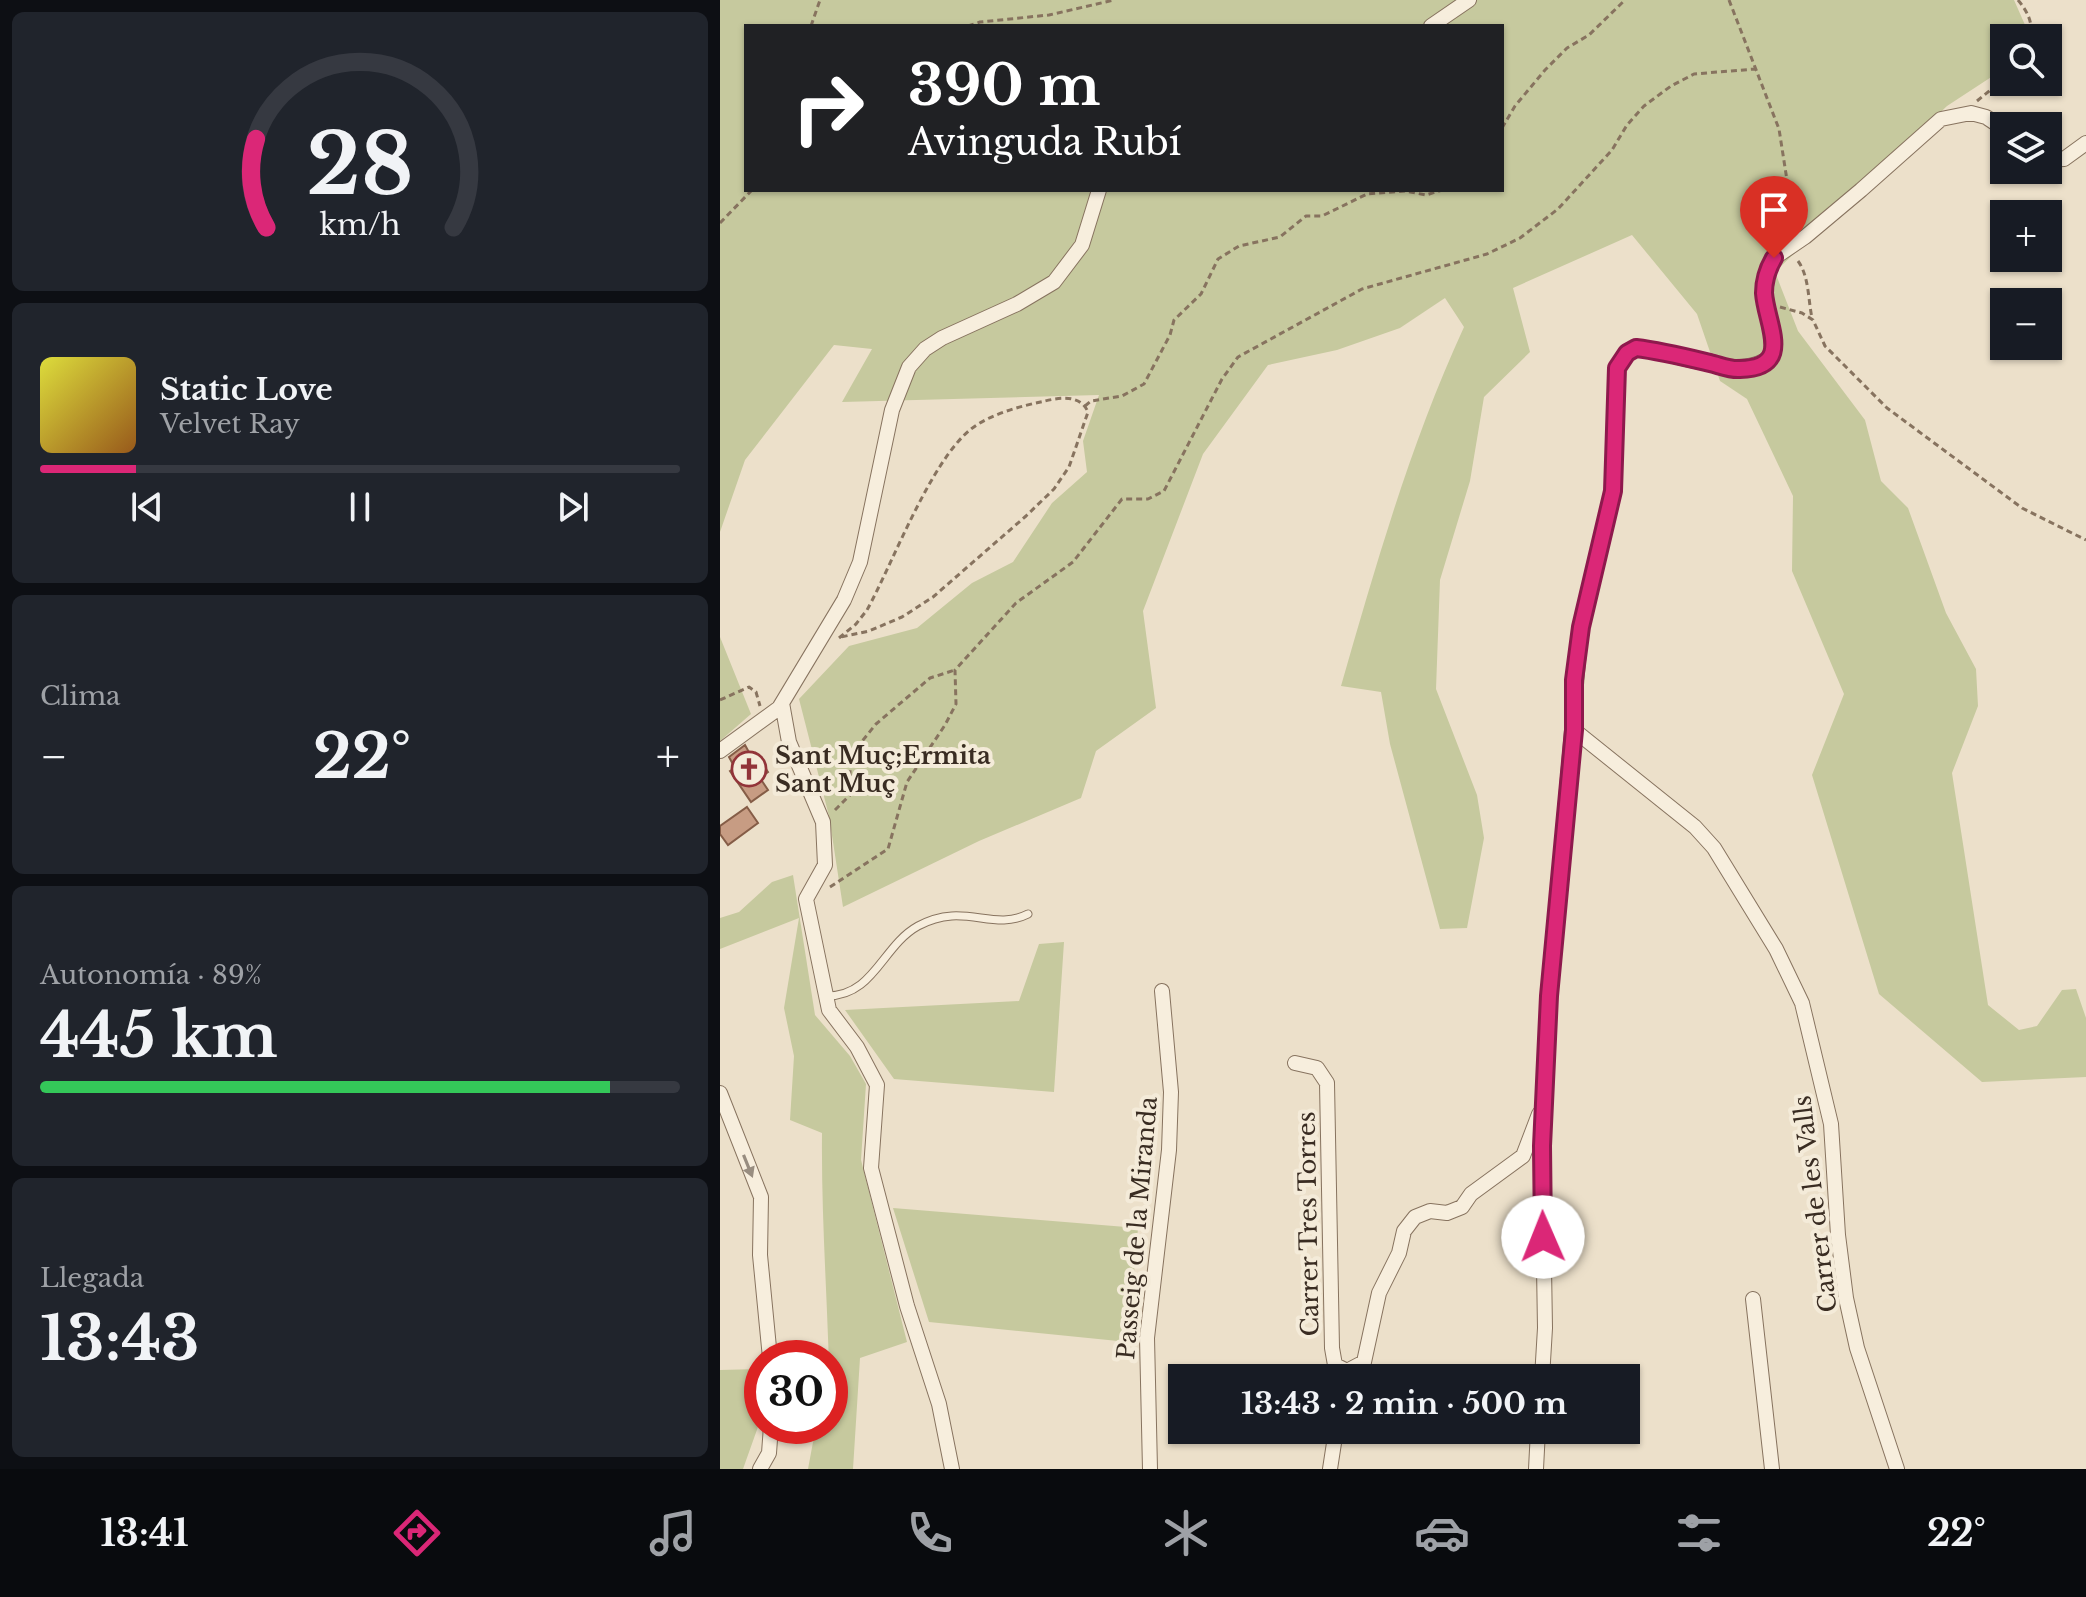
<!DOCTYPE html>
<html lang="es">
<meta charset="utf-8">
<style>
:root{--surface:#171b24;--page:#20242c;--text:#f1f3f6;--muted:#9ea1a6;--line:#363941;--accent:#db2777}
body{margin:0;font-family:"Libre Baskerville",serif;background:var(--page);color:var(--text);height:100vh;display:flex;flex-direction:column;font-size:30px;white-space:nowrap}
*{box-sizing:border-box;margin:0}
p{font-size:26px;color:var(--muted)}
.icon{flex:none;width:44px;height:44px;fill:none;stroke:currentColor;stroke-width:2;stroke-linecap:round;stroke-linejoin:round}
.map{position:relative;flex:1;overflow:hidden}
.side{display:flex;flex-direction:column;gap:12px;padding:12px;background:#0d0f14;width:720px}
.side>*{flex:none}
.hud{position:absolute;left:24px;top:24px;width:760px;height:168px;border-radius:0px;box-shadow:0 2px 6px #0004;background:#202124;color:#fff;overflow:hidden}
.controls{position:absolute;left:1270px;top:24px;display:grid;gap:16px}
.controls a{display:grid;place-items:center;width:72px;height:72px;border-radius:0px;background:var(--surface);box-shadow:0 2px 6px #0004;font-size:40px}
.speed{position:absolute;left:24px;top:1340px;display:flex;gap:16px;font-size:40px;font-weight:700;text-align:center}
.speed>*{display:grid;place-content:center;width:104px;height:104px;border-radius:50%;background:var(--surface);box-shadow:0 2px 6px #0004;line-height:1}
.speed .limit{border:12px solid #d22;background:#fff;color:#111}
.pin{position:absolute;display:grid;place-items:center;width:68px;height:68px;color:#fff;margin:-82px -34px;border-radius:50% 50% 50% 0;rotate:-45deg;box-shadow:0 0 8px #0007}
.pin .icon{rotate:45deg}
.me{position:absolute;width:88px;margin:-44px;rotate:359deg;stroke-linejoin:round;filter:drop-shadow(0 0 6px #0008)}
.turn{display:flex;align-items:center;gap:28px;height:168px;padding:0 32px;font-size:36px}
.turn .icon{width:104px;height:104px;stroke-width:2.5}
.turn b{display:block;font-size:56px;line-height:68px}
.big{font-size:60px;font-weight:700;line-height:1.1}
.side .tile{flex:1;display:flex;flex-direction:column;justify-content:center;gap:12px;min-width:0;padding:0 28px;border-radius:12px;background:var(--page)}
.side .dial{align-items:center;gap:0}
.dial svg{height:208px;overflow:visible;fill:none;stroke:var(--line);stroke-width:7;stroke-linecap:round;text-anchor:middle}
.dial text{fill:var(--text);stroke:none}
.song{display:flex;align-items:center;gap:24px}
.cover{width:96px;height:96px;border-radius:12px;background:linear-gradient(135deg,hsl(60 70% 55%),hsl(30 70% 35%))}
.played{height:8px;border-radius:4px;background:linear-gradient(90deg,var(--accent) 15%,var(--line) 15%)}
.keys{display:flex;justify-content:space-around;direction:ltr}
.heat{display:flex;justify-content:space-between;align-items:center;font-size:44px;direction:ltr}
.charge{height:12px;border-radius:6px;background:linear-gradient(90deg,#34c759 89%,var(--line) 0)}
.trip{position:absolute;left:448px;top:1364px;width:472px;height:80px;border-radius:0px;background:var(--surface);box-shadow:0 2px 6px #0004;font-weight:700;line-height:80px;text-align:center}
.dock{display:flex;height:128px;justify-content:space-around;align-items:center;background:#090b0e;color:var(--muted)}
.dock .icon{width:56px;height:56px}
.dock .on{color:var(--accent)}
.dock b{font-size:36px;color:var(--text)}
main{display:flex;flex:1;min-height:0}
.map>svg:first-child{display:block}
.green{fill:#c6c99e;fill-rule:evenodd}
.building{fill:#c79c83;stroke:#855d47;stroke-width:2}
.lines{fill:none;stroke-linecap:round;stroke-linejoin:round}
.service-casing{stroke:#87735f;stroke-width:9}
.minor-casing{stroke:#87735f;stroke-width:16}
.path{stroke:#87735f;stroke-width:3;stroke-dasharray:6 4;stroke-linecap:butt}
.service{stroke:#f7eedd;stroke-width:7}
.minor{stroke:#f7eedd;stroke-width:14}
.oneway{fill:#988d80}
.route-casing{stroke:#8e194d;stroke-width:20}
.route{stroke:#db2777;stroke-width:14}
.labels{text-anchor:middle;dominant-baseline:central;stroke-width:8;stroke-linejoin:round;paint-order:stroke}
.poi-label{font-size:24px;font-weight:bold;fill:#392c22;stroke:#f4ebd9;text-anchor:start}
.street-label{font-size:24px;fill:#392c22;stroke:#f4ebd9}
</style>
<main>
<section class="side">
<div class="tile dial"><svg viewBox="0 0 100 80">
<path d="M14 69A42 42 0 1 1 86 69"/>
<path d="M14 69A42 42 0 0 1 10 35" stroke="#db2777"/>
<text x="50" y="56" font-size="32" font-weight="700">28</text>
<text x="50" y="72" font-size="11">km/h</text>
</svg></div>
<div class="tile">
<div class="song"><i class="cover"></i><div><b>Static Love</b><p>Velvet Ray</p></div></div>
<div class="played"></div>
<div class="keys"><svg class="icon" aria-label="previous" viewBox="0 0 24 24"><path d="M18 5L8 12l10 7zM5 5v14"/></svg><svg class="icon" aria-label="pause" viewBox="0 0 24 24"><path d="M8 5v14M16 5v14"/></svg><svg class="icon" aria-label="next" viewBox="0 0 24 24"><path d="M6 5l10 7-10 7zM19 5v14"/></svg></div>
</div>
<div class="tile"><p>Clima</p>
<div class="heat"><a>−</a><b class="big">22°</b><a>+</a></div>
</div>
<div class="tile"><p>Autonomía · 89%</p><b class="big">445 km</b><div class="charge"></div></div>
<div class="tile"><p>Llegada</p><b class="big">13:43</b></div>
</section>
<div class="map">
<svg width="1366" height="1469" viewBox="0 0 1366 1469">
<rect width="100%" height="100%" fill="#ece0ca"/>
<path class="green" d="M0,0H1294L1309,34L1306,38H1284L1282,70L1227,106L1055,272L1078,331L1145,420L1161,481L1188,508L1226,613L1256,669L1258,706L1232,773L1268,1005L1299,1030L1317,1026L1342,990L1356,989L1366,1018V1077L1262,1082L1159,994L1092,775L1124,694L1072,571L1073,496L1027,399L1000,381L977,314L912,235L793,288L810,352L764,397L750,481L720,580L716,689L757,795L764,838L747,928L720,929L670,744L661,692L621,686C656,564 691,442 744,327L725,298L680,328L617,350L548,365L483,454L423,611L436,708L376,751L361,798L259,841L123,907L109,816L79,699L129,646L197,628L252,583L293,562L332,503L367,472L363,441L379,395L122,402L152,349L114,345L25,460L0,532ZM26,26H782V190H26Z
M0,637L31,714L0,741Z
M73,875L95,1015L130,1056L146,1084L141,1160L187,1342L140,1358L133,1469H88L96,1426H110C110,1329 101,1232 102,1133L70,1120L74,1056L64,1008L79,918L0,949V918L19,912L52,882Z
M344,942L334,1092L174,1079L125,1010L299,1001L319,944Z
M173,1208L418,1228L408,1342L209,1322Z
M39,1369V1424L23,1469H0V1370Z"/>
<path class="building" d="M25,745L31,756L35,753L48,772L40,778L48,790L31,802L10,771L15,768L9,757Z
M27,807L38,823L8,845L0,834V826Z"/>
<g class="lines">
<g class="service-casing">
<path id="service" d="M107,996C154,996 162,946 198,926C244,901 272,932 308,914"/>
</g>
<g class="minor-casing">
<path id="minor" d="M711,26L749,0
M1328,160L1344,159L1366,143
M62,703L69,742L103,822L105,865L86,899L109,1010L137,1047L157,1085L151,1168L187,1306L219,1404L232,1469
M854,730L975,827L994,848L1056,949L1082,1003L1111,1124L1118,1235L1126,1298L1137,1348L1177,1469
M0,751L59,708L124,600L140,562L172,410L189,367L205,349L222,338L297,304L334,282L362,245L379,190
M575,1063L597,1068L607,1083L612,1348L615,1365L627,1371L644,1362L659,1293L679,1253L684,1231L695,1217L710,1211L727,1213L742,1207L751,1194L803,1156L819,1114
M0,1093L41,1197L40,1255L50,1358
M1033,1299L1052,1469
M822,1378L825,1328L822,1146L829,996L861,627L893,491L897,368L907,353L916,348C954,352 1029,386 1054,352L1044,296L1047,269L1054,258L1085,237L1141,190L1221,119L1251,113L1266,117L1284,129
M40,1469L49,1453L51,1426
M430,1469L427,1338L449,1150L451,1092L442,991
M610,1469L616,1430
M816,1469L818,1430"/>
</g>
<path class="path" d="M1009,0L1059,129L1074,225
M1298,0C1308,12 1313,23 1311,38
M91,26L100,0
M248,26L260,22L329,15L394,0
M1257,101L1284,79
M782,128L795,106L825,70L847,48L869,35L905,0
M0,223L32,190
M1078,261C1089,276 1088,299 1092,318
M1060,307L1082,313L1093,320L1105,346L1167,408L1302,508L1366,540
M365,406L371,401L402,396L424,384L450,335L454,320L481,294L498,259L519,246L560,237L586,216H602L647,194L685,191L706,195L722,190
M119,638L136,624L147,610C173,563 210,462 251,429C270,414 301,406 325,401C341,397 361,395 368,412L349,467L334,489L306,516L213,597L182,617L149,631L121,637
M0,700L29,687L36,692L40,706
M115,810L130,795V758L139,745L156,724L210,678L235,670
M110,887L168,849L187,782L225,725L236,704L235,670L296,603L353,562L402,499H428L444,491L502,379L518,357L642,289L767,254L800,238L838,209L892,150L907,125L924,106L951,86L974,74L1035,69"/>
<use href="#service" class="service"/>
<use href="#minor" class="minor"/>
</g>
<defs><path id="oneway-solid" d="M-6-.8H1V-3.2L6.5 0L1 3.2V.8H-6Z" transform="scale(2)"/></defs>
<use class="oneway" href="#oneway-solid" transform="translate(28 1166) rotate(68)"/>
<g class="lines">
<g class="route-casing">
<path id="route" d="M823,1237L822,1146L829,996L854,730V680L861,627L893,491L897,368L907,353L916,348C941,351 965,357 990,363C999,365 1010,370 1020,369C1075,368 1046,324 1044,293C1044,280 1047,270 1054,258"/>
</g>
<use href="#route" class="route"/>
</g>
<defs>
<g id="church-ring" transform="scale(1.8)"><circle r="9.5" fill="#f4ebd9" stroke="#923439" stroke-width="1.5"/><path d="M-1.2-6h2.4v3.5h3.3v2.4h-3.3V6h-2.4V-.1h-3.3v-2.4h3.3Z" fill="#923439"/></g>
</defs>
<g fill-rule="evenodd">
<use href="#church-ring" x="29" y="769"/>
</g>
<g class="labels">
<g class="poi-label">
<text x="55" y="755">Sant Muç;Ermita<tspan x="55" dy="28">Sant Muç</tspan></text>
</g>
<g class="street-label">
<text transform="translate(1095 1204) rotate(-97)">Carrer de les Valls</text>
<text transform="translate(588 1224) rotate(-91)">Carrer Tres Torres</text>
<text transform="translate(417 1228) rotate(-85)">Passeig de la Miranda</text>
</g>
</g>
</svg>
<div class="controls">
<a><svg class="icon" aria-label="search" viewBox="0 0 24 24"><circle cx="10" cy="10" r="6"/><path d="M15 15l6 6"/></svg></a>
<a><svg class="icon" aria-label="layers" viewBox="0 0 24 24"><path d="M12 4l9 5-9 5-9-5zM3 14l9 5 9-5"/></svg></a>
<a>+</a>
<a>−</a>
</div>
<div class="speed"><div class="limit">30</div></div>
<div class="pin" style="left:1054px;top:258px;background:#d93025"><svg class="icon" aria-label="arrive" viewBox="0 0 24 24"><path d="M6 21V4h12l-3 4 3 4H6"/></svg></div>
<svg class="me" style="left:823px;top:1237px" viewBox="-20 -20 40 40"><circle r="19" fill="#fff"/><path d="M0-13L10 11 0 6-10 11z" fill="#db2777"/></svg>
<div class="trip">13:43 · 2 min · 500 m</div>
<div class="hud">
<div class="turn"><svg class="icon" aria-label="right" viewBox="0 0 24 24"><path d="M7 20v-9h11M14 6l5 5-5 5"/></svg><div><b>390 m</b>Avinguda Rubí</div></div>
</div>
</div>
</main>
<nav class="dock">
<b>13:41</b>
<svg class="icon on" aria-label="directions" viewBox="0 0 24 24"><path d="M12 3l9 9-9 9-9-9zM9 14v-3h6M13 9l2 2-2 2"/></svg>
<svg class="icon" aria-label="music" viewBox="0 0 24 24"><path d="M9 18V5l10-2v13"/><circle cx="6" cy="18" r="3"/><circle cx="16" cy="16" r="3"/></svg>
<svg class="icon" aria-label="phone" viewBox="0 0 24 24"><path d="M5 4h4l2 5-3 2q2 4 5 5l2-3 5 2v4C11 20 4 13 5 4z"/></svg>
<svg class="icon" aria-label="climate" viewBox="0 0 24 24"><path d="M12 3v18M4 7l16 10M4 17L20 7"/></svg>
<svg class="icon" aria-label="car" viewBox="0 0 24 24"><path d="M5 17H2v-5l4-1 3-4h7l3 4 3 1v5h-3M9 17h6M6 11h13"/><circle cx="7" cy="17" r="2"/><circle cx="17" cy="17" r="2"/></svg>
<svg class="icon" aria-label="filters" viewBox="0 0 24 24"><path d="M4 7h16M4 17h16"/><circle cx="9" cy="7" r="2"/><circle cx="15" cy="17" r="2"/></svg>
<b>22°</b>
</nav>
